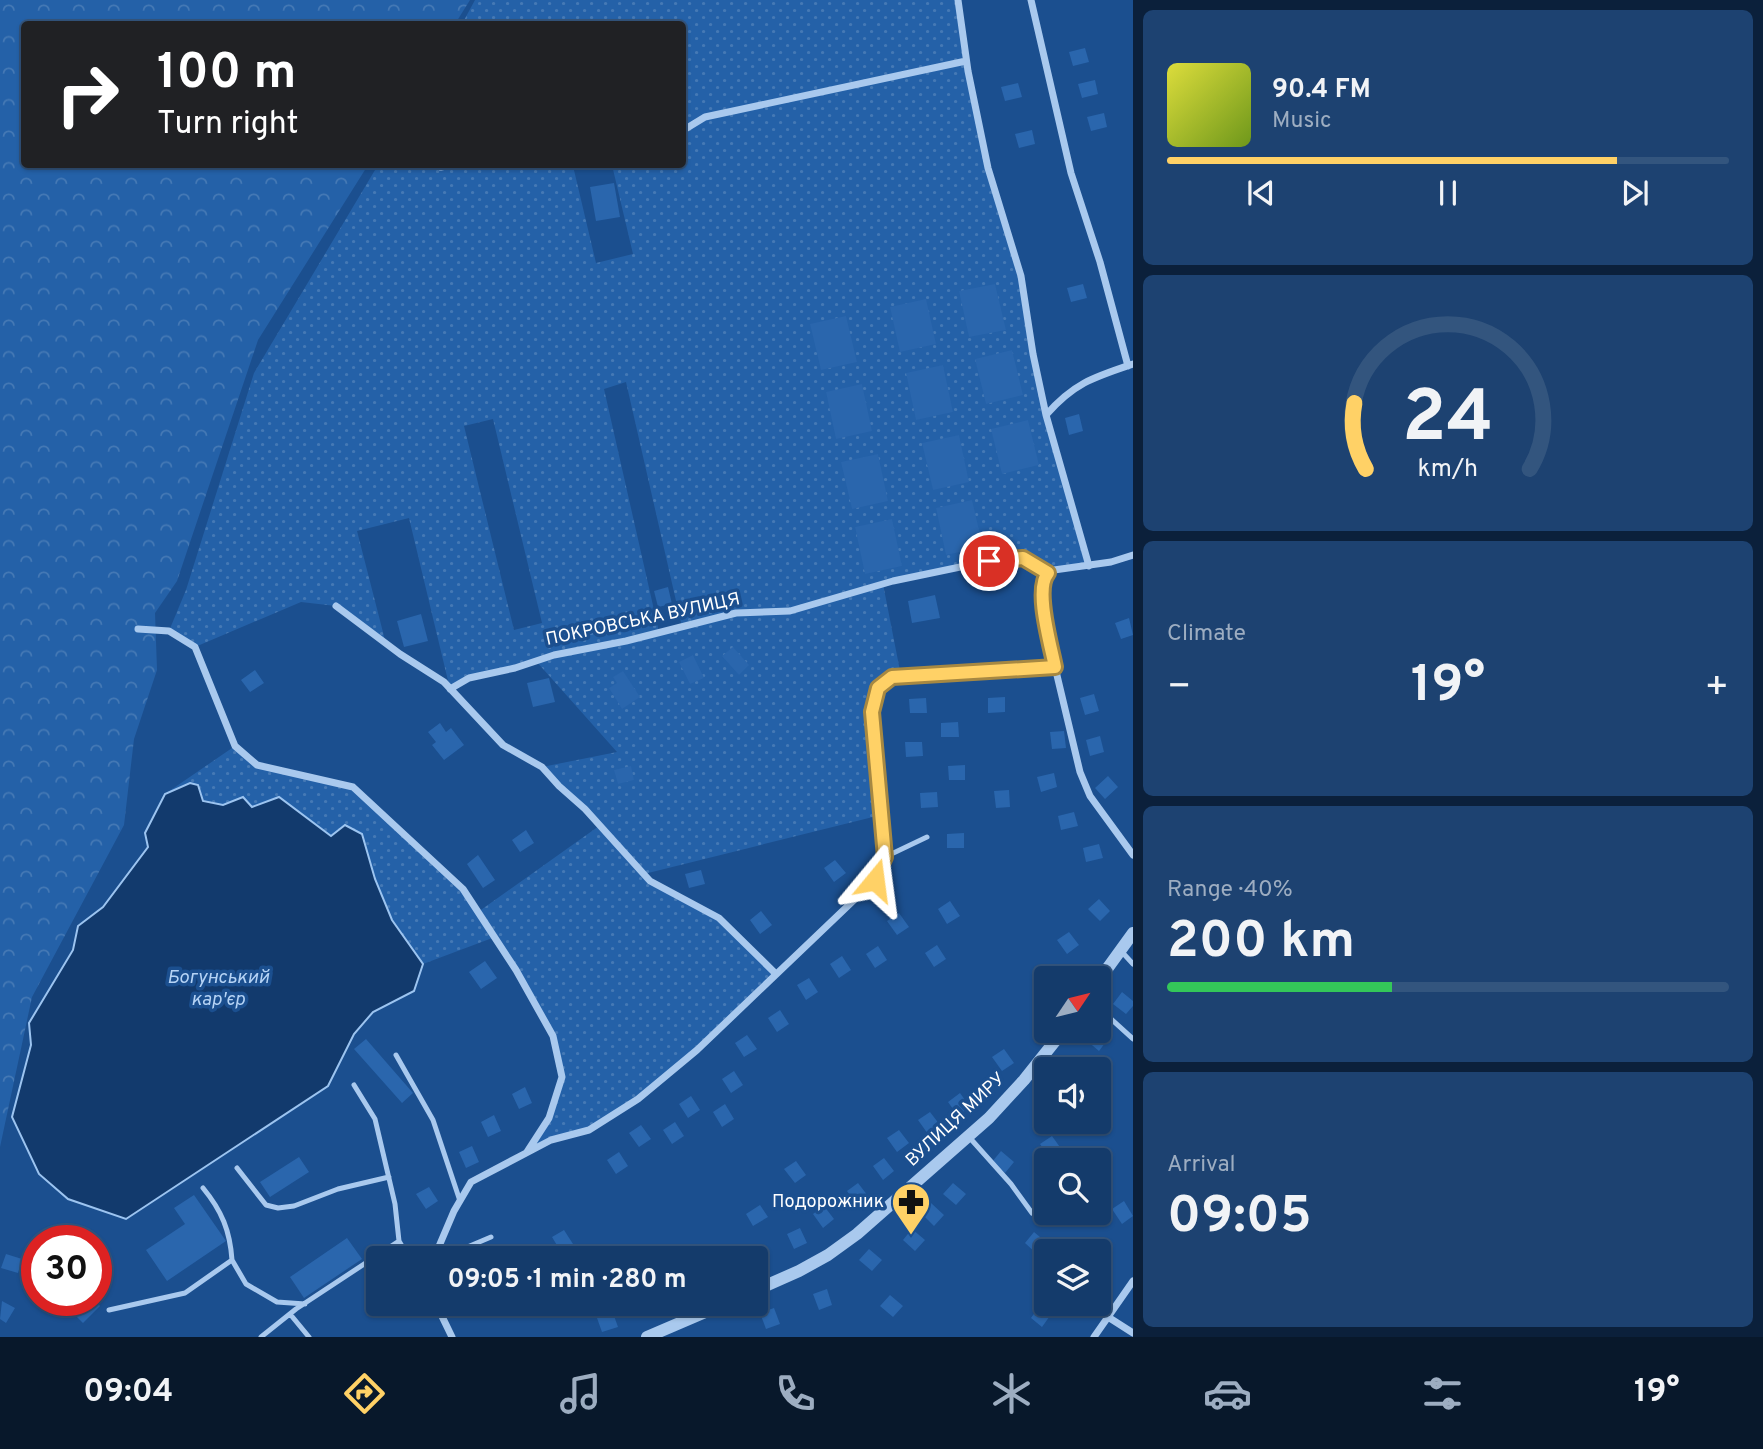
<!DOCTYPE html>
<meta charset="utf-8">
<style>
:root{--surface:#143b6b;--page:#1d4271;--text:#f1f3f6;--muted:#9dadc1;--line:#33557e;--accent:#ffd166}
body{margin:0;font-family:Overpass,sans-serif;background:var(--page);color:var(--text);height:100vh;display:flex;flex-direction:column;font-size:26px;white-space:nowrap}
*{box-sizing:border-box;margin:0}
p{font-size:23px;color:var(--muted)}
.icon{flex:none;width:38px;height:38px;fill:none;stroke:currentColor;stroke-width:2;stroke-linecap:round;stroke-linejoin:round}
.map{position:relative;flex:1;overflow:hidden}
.details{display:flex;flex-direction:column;gap:10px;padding:10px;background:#0b203b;width:630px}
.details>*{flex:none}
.banner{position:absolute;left:21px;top:21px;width:665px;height:147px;border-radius:7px;box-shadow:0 2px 5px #0004,0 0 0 2px var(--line);background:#202124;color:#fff;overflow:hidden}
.needle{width:46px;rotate:55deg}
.controls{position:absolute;left:1034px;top:966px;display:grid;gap:14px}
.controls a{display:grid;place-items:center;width:77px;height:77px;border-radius:7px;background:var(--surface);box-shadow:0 2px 5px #0004,0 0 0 2px var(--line);font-size:35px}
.speed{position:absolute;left:21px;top:1225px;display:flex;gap:14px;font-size:35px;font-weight:700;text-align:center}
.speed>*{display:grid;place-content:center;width:91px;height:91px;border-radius:50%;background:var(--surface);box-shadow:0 2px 5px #0004,0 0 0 2px var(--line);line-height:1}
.speed .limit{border:10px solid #d22;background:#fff;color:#111}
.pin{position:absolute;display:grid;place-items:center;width:60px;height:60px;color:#fff;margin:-30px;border:4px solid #fff;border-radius:50%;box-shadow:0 2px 7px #0007}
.me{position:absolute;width:77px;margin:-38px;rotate:16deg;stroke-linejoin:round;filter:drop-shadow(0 0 5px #0008)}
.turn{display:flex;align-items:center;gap:24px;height:147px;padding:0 21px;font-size:32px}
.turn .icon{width:91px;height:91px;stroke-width:2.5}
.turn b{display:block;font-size:49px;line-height:60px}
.big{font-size:52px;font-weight:700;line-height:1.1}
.details .widget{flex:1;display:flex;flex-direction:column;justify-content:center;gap:10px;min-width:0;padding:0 24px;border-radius:10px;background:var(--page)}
.details .dial{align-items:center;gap:0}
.dial svg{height:182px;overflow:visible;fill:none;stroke:var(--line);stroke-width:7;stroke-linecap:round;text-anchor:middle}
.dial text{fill:var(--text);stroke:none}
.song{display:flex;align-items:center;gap:21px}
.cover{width:84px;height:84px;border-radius:10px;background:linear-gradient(135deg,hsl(60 70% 55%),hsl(80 70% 35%))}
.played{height:7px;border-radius:4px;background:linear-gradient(90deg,var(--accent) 80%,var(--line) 80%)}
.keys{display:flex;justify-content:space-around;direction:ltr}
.heat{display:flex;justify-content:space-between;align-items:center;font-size:38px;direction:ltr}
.charge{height:10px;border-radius:5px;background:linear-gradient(90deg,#34c759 40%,var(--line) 0)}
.trip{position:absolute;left:366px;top:1246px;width:402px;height:70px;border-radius:7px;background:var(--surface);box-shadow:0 2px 5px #0004,0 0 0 2px var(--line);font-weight:700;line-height:70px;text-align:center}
.dock{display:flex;height:112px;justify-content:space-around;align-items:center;background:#08182b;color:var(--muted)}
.dock .icon{width:49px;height:49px}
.dock .active{color:var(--accent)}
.dock b{font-size:32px;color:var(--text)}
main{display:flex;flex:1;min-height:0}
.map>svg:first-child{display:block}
.grass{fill:url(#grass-dots);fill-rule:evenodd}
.forest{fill:url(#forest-crowns)}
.water{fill:#123a6d;stroke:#9cc4f0;stroke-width:2}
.building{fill:#2a66ad}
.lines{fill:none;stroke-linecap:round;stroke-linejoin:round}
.service{stroke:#a9c9ee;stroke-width:5}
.minor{stroke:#a9c9ee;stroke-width:7}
.tertiary{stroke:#a9c9ee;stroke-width:12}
.route-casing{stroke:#a68842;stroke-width:18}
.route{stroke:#ffd166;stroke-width:12}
.labels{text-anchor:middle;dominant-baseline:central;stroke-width:7;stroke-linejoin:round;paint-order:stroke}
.street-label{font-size:18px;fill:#fff;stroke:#1b4f8f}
.poi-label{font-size:18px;fill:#fff;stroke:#1b4f8f;text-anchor:end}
.water-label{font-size:19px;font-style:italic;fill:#b5d3f5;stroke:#1b4f8f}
</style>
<main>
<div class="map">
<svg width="1133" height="1337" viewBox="0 0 1133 1337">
<defs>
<pattern id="grass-dots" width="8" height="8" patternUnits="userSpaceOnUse" patternTransform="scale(1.75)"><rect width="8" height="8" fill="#2461a8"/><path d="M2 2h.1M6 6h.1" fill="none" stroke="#4579b5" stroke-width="1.8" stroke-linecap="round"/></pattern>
<pattern id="forest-crowns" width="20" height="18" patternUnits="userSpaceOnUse" patternTransform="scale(1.75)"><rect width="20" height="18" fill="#2461a8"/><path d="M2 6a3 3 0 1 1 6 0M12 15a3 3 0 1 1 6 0" fill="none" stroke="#4579b5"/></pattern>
</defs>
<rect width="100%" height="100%" fill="#1b4f8f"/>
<path class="grass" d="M475,0H958L988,168L1021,276L1033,354L1089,566L1048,573L1022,558L883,584L901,676L878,688L872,712L881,815L644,874L719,918L776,974L638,1099L589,1130L551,1140L527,1153C541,1130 557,1106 561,1079C566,1045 513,968 495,937L423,964L392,920L375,879L362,834L331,836L279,797L252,807L243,797L223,805L203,801L190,783L165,794L235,746L257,765L353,787L463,889L478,912L599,826L542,767L617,752L536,661L469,678L450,689L409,518L357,531L386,644L336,606L301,602L195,647L169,631L186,590L254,373L378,165H576L573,166L596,263L633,254L612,165L682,164V24H462ZM626,382L682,627L659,632L604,389ZM493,419L542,623L514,630L464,426Z"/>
<path class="forest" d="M0,0H470L455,24H24V164L368,165L258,340L177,581L155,613L157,670L134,739L124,825L32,997L0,1147Z"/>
<path class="water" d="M190,783L198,785L203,801L223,805L243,797L252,807L279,797L331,836L345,825L362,834L375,879L392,920L423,964L414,991L373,1012L354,1034L328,1086L126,1219L68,1199L39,1174L12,1117L31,1045L29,1023L73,950L78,926L103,907L148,847L145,833L165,794Z"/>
<path class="building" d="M1085,48L1089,62L1073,66L1069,52Z
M1095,80L1098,94L1082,98L1078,84Z
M1018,83L1022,97L1005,101L1001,87Z
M1104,113L1107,127L1091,131L1087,117Z
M1032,130L1035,144L1019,148L1015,134Z
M614,183L620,217L596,221L590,187Z
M995,284L1006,330L969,337L959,291Z
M1083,284L1087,298L1071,302L1067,288Z
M926,299L936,344L900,352L890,307Z
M846,316L857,362L821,370L810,324Z
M1012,350L1023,395L986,404L975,359Z
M943,365L953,412L916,420L906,373Z
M862,384L872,431L836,439L826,392Z
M1079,414L1083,431L1069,435L1065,418Z
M1028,420L1039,465L1002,474L991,429Z
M959,435L969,482L933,490L922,443Z
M878,454L888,501L852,509L841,462Z
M972,500L983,547L946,555L936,508Z
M892,519L902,566L865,574L855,527Z
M668,587L672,604L658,607L654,591Z
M935,595L940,618L912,623L908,601Z
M421,614L428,641L404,647L397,621Z
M1129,618L1133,635L1121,639L1115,623Z
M733,647L749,665L739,675L722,656Z
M693,655L704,678L690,684L679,662Z
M255,670L264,683L250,692L241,680Z
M623,671L640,697L622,709L609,688L617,683L613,677Z
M549,678L555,702L533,707L527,683Z
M1094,694L1099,711L1085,715L1080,698Z
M1005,697V712L988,713V698Z
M926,698L927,713H910L909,699Z
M958,722L959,737H941V723Z
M440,723L446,732L451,728L464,745L444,760L432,745L436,742L428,732Z
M1064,731L1066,748L1052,749L1050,732Z
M1100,736L1104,752L1090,756L1086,740Z
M905,742H922L923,756L906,757Z
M965,765V780H949L948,766Z
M631,766L634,780L618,784L614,770Z
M1054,773L1057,787L1041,792L1037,777Z
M1108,776L1118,787L1105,799L1095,788Z
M1009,790L1010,807L996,808L994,791Z
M937,792L938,807L921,808L920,793Z
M1074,812L1078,826L1061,830L1058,816Z
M526,830L534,843L520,852L512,840Z
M964,833V848H947V834Z
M1099,844L1103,858L1086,862L1083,848Z
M478,855L495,880L483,888L467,864Z
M835,860L846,873L834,882L824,868Z
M701,870L705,884L689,888L685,874Z
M1099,899L1110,911L1100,921L1088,909Z
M950,901L960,916L947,924L938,909Z
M761,911L772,925L760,934L750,920Z
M899,913L909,927L897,935L887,921Z
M1069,932L1079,945L1067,954L1057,940Z
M937,945L946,959L934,967L925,953Z
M878,946L887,960L875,968L866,954Z
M842,956L851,970L839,978L830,964Z
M485,961L497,978L481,989L469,972Z
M809,978L818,992L806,1000L797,985Z
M1122,992L1133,1001V1006L1126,1014L1113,1004Z
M1046,1001V1022L1044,1024L1034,1010Z
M780,1010L789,1024L777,1032L768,1018Z
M1093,1031H1097L1108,1039L1099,1051L1086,1040Z
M747,1035L757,1049L744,1057L735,1043Z
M366,1039L413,1093L402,1103L354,1049Z
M1004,1049L1014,1063L1002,1071L992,1057Z
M734,1071L743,1085L731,1093L722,1079Z
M525,1087L532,1103L519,1109L512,1094Z
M960,1093L970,1107L958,1116L948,1102Z
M691,1096L700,1110L688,1118L679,1104Z
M725,1104L734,1119L722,1127L713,1112Z
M930,1112L940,1125L928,1134L918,1120Z
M494,1115L501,1131L488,1137L481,1122Z
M675,1122L684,1136L672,1144L663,1130Z
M641,1125L651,1139L639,1147L629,1133Z
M899,1130L909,1143L897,1152L887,1138Z
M1052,1136L1062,1150L1050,1158L1040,1144Z
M472,1146L479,1162L466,1168L459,1152Z
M1001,1151L1014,1162L1005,1173L992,1162Z
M619,1152L628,1166L616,1174L607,1160Z
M299,1157L309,1172L270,1197L260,1182Z
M884,1158L894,1171L883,1180L873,1166Z
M796,1161L806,1175L795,1183L784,1169Z
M858,1183L868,1196L857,1205L847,1191Z
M953,1183L966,1194L956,1205L943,1194Z
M429,1187L438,1201L426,1209L416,1194Z
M194,1195L226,1241L167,1281L146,1250L185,1224L174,1208Z
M1124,1201L1133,1216L1122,1224L1112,1209Z
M931,1203L944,1215L934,1226L922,1214Z
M760,1205L768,1217L753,1226L746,1214Z
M824,1206L834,1219L823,1228L813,1214Z
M800,1228L807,1243L794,1249L787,1234Z
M912,1229L925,1240L915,1251L903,1240Z
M564,1230L573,1244L561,1252L552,1237Z
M1034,1232L1047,1243L1037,1254L1025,1243Z
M347,1238L362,1259L304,1298L290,1277Z
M758,1247L765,1263L756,1267V1258H747L745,1253Z
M869,1249L882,1260L872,1271L859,1260Z
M6,1254L22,1259L18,1273L1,1268Z
M827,1289L832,1305L819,1310L813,1294Z
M890,1295L903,1306L893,1317L880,1306Z
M80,1300H95L100,1306L83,1323L70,1310Z
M2,1301L15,1308L6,1323L0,1319Z
M1041,1304L1052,1313L1042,1327L1031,1318Z
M774,1308L780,1324L766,1329L760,1313Z
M613,1313L618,1327L602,1332L597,1318Z"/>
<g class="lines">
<path class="service" d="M885,857L927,837
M1122,952L1133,964
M1099,1008L1133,1039
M396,1055L433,1120L460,1201
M354,1085L375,1119L395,1204L399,1241
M969,1137L1011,1184L1032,1213
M237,1168L266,1205L278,1208L294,1206L338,1189L389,1177
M203,1188C222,1211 230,1231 232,1260
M434,1257L458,1251L491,1237
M109,1310L185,1293L232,1260L246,1284L277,1302L305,1304
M290,1314L309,1337
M261,1337L296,1309L399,1241L409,1258"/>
<path class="minor" d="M958,0L968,71L988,168L1021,276L1033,354L1046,415
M1031,0L1071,173L1100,262L1128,366
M682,131L705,117L966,61
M441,167L456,164
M1089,566L1046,415C1074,383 1094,377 1133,364
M336,606L400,654L444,682L503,745L542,767L559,786L585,809L650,881L719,918L776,974
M138,629L169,631L195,647L235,746L257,765L353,787L463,889L516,970L553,1036L562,1077L549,1118L527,1152
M1055,667L1080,772L1090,796L1133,855
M450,689L469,678L515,668L554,655L626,641L736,613L790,611L893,581L989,561L1023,558L1048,573
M434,1258L454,1211L471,1182L551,1140L589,1130L638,1099L697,1050L875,880L885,857L872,712L878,688L892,677L1055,667L1042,600L1044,577L1054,570L1111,562L1133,555
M436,1304L452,1337
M1108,1317L1133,1281
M1094,1337L1108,1317L1133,1333"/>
<path class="tertiary" d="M1099,980L1133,933
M756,1290L799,1271L828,1255L857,1234L989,1118L1024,1080L1063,1031
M647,1337L724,1304"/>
</g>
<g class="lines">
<g class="route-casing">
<path id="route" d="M875,880L885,857L872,712L878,688L892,677L1055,667C1051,646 1034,589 1048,573L1023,558L989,561"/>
</g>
<use href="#route" class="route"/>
</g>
<defs>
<g id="pharmacy-pin" transform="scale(2.0125)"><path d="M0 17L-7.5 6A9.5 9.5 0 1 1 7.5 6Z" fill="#ffd166" stroke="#1b4f8f"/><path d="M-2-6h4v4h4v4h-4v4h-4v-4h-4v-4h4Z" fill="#111"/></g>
</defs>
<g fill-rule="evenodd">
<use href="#pharmacy-pin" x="911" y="1202"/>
</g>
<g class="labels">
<g class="street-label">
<text transform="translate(643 620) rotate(-12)">ПОКРОВСЬКА ВУЛИЦЯ</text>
<text transform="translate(956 1120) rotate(-43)">ВУЛИЦЯ МИРУ</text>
</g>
<g class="poi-label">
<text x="884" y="1202">Подорожник</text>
</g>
<g class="water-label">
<text x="218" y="978">Богунський<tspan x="218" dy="22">кар'єр</tspan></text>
</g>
</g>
</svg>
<div class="controls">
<a><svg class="needle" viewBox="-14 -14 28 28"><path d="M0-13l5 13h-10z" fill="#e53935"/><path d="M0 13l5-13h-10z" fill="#9dadc1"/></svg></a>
<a><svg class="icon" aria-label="sound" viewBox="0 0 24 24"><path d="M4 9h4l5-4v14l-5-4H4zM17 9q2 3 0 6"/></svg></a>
<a><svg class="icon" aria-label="search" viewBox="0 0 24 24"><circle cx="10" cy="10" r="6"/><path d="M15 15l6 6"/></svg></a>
<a><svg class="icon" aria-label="layers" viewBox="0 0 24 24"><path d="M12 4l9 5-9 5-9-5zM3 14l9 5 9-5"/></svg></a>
</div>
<div class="speed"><div class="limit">30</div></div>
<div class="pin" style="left:989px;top:561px;background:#d93025"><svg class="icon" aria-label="arrive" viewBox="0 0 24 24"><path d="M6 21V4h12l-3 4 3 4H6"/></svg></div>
<svg class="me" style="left:875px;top:880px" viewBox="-20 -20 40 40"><path d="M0-17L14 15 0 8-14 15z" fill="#ffd166" stroke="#fff" stroke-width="4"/></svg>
<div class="trip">09:05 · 1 min · 280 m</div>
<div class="banner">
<div class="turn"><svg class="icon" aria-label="right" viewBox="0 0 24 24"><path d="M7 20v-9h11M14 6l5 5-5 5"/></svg><div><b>100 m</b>Turn right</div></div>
</div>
</div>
<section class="details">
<div class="widget">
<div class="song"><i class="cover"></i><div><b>90.4 FM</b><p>Music</p></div></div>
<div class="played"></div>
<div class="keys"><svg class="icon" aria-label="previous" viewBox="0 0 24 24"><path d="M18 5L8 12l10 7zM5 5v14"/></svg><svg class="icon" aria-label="pause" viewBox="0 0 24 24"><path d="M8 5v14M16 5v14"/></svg><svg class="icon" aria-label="next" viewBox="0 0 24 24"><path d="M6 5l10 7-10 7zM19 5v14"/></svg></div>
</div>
<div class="widget dial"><svg viewBox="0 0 100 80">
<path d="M14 69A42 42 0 1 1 86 69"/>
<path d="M14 69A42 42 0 0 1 9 40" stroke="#ffd166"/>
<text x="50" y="56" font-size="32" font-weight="700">24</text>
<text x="50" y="72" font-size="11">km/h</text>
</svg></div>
<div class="widget"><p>Climate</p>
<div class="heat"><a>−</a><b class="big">19°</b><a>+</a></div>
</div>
<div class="widget"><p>Range · 40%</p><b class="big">200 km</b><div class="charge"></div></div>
<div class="widget"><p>Arrival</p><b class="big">09:05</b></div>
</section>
</main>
<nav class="dock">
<b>09:04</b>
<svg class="icon active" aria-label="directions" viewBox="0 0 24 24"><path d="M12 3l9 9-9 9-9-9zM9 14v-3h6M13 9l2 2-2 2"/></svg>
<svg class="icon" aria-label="music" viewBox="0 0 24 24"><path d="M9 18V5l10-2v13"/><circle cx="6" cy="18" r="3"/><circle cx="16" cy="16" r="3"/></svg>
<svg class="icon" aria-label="phone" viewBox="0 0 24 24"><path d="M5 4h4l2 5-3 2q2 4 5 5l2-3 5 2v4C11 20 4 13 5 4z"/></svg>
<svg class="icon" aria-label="climate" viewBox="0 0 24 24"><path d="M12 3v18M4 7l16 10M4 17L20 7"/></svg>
<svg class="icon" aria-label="car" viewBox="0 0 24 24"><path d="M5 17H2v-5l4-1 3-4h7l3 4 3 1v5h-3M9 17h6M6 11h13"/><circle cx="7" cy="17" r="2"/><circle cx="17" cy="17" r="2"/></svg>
<svg class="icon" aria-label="filters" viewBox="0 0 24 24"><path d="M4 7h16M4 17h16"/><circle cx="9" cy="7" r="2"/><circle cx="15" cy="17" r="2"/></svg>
<b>19°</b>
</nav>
